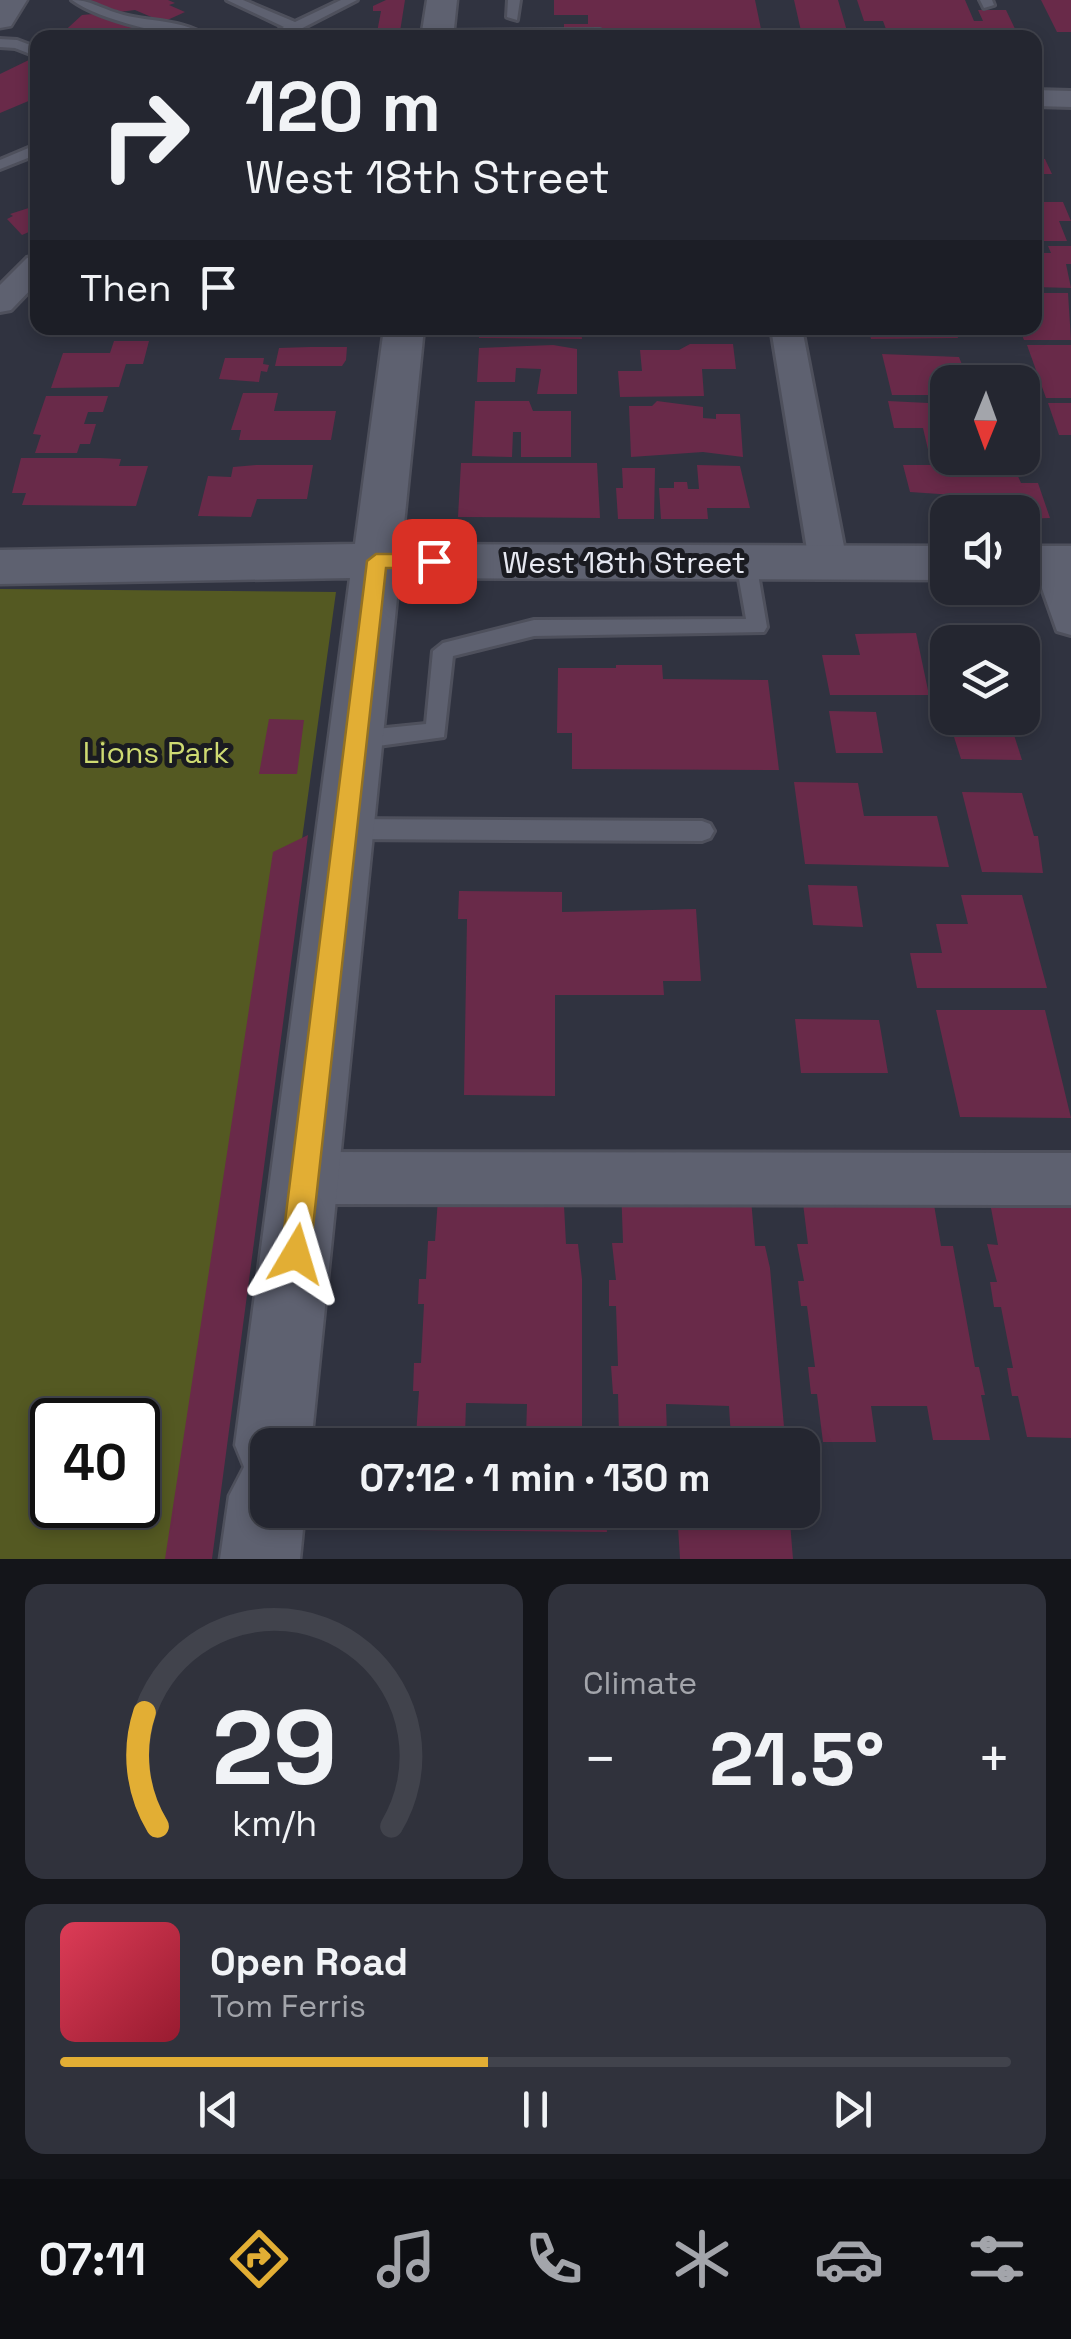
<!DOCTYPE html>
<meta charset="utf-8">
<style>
:root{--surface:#242630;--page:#30323c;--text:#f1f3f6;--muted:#a3a5ab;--line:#41434c;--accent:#e2ae34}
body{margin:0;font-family:"Space Grotesk",sans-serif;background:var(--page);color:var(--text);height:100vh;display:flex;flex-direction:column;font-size:38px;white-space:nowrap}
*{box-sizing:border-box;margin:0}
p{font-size:32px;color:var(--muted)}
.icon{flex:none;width:55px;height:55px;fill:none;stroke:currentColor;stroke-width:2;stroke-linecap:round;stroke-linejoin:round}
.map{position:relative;height:1559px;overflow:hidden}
.drawer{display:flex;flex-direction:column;gap:25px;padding:25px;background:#14151a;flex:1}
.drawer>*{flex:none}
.banner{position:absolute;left:30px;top:30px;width:1012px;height:305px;border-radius:20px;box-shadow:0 5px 15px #0003,0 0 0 2px var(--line);background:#242630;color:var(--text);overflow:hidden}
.needle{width:65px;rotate:181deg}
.tools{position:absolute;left:930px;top:365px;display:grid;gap:20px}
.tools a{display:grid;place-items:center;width:110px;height:110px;border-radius:20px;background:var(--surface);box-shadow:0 5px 15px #0003,0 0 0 2px var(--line);font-size:50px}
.speed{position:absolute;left:30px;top:1398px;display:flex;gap:20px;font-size:50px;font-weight:700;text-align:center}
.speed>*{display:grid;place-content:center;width:130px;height:130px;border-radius:50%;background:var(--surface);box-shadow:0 5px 15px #0003,0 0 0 2px var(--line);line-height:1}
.speed .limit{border:5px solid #111;border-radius:15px;background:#fff;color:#111}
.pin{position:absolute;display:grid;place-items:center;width:85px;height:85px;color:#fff;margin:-42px;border-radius:20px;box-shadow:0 5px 15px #0006}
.me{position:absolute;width:110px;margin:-55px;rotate:7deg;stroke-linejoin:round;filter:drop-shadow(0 0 8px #0008)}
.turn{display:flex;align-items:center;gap:35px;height:210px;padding:0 50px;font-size:45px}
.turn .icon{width:130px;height:130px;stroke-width:2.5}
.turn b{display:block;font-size:70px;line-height:85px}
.then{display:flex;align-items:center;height:95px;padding:0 50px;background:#0003;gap:20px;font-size:38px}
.big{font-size:75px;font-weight:800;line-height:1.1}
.drawer .tile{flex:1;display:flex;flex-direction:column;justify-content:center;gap:15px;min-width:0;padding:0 35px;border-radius:20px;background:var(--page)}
.drawer .dial{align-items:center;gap:0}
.dial svg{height:260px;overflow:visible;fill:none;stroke:var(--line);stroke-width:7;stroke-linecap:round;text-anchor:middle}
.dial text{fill:var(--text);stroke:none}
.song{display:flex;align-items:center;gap:30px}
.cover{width:120px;height:120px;border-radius:15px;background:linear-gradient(135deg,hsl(350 70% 55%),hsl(350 70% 35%))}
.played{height:10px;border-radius:5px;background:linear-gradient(90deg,var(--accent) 45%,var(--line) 45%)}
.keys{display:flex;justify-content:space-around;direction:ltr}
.heat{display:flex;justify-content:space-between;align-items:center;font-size:55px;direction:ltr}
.drawer .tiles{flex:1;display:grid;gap:25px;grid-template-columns:1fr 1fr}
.tile:last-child{grid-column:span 2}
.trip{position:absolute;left:250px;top:1428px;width:570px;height:100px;border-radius:20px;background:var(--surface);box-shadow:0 5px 15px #0003,0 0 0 2px var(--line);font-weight:800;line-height:100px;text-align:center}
.tab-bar{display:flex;height:160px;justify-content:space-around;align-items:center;background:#0e0f13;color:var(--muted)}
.tab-bar .icon{width:70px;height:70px}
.tab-bar .current{color:var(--accent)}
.tab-bar b{font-size:45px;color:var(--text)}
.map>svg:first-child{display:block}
.green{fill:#545922;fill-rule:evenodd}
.building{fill:#692a49}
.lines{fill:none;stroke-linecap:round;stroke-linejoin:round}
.lane-casing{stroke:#4e505c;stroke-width:6}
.street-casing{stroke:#4e505c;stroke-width:6}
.secondary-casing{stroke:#4e505c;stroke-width:5}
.lane{fill:#5e6170;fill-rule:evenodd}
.street{fill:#5e6170;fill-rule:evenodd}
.secondary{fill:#5e6170;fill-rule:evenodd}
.route{fill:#e2ae34;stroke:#937122;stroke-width:2.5}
.labels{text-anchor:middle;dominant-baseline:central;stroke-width:10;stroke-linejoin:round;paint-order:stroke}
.street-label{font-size:30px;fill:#e6e8f1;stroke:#1a1b21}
.park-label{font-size:30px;fill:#ceda72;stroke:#1a1b21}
</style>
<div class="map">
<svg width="1071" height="1559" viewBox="0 0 1071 1559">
<rect width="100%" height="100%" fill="#303340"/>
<path class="green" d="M0,589L336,592L203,1559H0ZM52,1420H138V1505H52Z"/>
<path class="building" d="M85,0H168L175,3L169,5L185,12L163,22L135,10L119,12Z
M386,0H405L399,38H376L381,11H373V6Z
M554,0H755L761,29L564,30V24H588V15H554Z
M794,0H838L847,31H801Z
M857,0H965L974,21H983L978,10H1006L1016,31L887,32L883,21H864Z
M1041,0H1071V32H1057Z
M93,14L129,26L153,38H57L82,15Z
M672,33H756L757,38H673Z
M33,58L38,60V97L0,113V74Z
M1035,156L1045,159L1052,174H1035Z
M1035,202H1063L1071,221H1059L1067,241H1035Z
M38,205V228L22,235L7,219L13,216L10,214Z
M1048,246H1071V264H1066L1071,288L1035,287V253H1051Z
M1035,293H1068L1071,340H1024L1019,328H1035Z
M314,328H348L347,335H312Z
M479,328H581L582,339L479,338Z
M663,328H730L732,334H663Z
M868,328H955L958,338L871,339Z
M114,341H149L143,364H126L119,387L51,388L63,353H110Z
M690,344H733L736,369H702L704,396L620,397L618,371H642L640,350H679Z
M553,345L577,349V394H537L541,369L516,368L515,382H477L479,348Z
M1027,345H1071V398H1046Z
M310,347H347L346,360L342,366H275L279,348Z
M882,354L959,357L969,382H948V395H892Z
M225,358H264L263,364L269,365L267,372L261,371L259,382L219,379Z
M243,393H278L274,411H336L331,440H239L241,430H231Z
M46,396H108L103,412H88L84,424H96L90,444H80L77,453H35L41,435L33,434Z
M475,401H529L533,411H571V457H521V432H513L512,457L472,456Z
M657,401L703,407V418L716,419V414H740L743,457L703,452L631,457L629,406H652Z
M888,401L948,404V458H930L923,428H894Z
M1048,403H1071V435H1059Z
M21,458H100L121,459L119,466H148L136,506L22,505L26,493H12Z
M461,463H597L600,518L458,517Z
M256,465H313L307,499H257L251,517L198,516L208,476L231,477L233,467Z
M697,465L740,466L750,508H707L708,519H661L659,488H674V482H687L688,489H699Z
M903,465H1013L1021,483H1038L1050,518L1022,519V512H959L954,495L910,492Z
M622,468H655L654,519H618L616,488H623Z
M916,633L929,695H830L822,655H860L855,634Z
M930,641H948V711H946Z
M616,665H662L663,679L768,680L779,770L572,769V733H557L558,668H616Z
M829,711L876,712L883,753H836Z
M948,718L1009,719L1022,760L961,759Z
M269,719L304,720L297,774H259Z
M794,782L858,783L864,816H937L949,867L805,864Z
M962,792L1022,793L1034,836H1038L1043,873L982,872Z
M308,835L212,1559H165L273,852Z
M808,885L857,886L863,927L813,925Z
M459,891L562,892V912L696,909L701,981H663L664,995H555V1096L464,1095L467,919H458Z
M961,895H1022L1047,988H917L910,953H942L936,924H968Z
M936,1010H1045L1071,1118L960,1117Z
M795,1019L879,1020L888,1073H801Z
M439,1184L563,1186L566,1244H578L582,1279V1437L526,1436L527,1404L466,1403L465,1437L416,1436L419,1391H413L414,1363H421L424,1304H418L419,1279H426L428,1241H435Z
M621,1185L750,1187L755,1246H765L770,1268L785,1438H731L729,1406L666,1404L667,1435L619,1434L618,1394H613L611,1366H618L616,1306H609V1280H616L612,1243H623Z
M801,1187H931L941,1246H953L975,1367H979L985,1395H981L990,1440H933L927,1406H871L876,1442H823L817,1394H811L808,1367H815L807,1306H801L798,1281H804L797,1244H808Z
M987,1187L1071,1188V1438L1027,1437L1018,1396H1012L1007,1368H1013L1001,1307H994L990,1282H997L987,1244L998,1245Z
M411,1510H606L607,1532L410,1530Z
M677,1510H789L793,1559H680Z"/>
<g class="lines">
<g class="lane-casing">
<path id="lane" d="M72,0C90,0 100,8 117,13C147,23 183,18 209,38C175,38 99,20 72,0Z
M227,0H243L295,22L341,0H357L283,38H266L284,27Z
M508,0H520L517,20L507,17Z
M980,0H992L994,5L984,8Z
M600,30L609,38L432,35L438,31Z
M0,39L17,40L38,48V57L15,48L0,47Z
M38,144V154L0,169V160Z
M746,555L756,562L767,627L764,632L534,636L453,656L444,737L356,749L348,746L345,740L348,734L356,731L426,724L433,651L443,643L534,620L746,619L736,562Z
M345,819L702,821L710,824L714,831L710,838L702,841L345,839L337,836L333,829L337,822Z"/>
</g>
<g class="street-casing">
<path id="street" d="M1035,90L1071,91V107L1035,106Z
M38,255V282L11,310L0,312V285L27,258Z
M771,328H802L847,562L841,571L828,575L815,571L809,562Z
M1052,550L1065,554L1071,564V635L1057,631L1033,563L1039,554Z
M304,1152L1071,1153V1205L304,1204L286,1196L278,1178L286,1160Z"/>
</g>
<g class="secondary-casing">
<path id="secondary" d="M0,0H27L11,26L0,28Z
M427,0H457L453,38H421Z
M384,328H424L402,544L948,546V580L399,578L311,1445H268V1510H305L300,1559H220L229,1496L244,1467L235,1445L350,578L0,584V550L355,544Z
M1022,546H1071V580H1022Z"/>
</g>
<use href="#lane" class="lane"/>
<use href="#street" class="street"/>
<use href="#secondary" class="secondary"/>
</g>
<path class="route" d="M376,554H434L444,561L434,568H386L310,1254L306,1264L296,1268L285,1264L281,1254L367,561Z"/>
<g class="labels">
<g class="street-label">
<text x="624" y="562">West 18th Street</text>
</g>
<g class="park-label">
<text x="156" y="752">Lions Park</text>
</g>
</g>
</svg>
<div class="tools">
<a><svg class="needle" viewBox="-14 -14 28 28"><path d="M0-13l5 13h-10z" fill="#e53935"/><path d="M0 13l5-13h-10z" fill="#a3a5ab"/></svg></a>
<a><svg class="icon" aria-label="sound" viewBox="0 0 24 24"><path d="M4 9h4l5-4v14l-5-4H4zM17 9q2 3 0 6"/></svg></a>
<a><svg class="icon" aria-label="layers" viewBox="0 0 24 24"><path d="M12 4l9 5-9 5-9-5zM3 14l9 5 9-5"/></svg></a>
</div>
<div class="speed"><div class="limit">40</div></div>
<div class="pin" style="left:434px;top:561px;background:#d93025"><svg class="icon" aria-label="arrive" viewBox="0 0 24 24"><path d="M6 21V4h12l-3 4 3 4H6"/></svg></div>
<svg class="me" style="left:296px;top:1254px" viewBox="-20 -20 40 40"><path d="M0-17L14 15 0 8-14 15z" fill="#e2ae34" stroke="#fff" stroke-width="4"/></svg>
<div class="trip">07:12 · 1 min · 130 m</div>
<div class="banner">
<div class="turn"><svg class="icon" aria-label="right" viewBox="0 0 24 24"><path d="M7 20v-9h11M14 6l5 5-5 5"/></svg><div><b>120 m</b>West 18th Street</div></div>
<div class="then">Then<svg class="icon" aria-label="arrive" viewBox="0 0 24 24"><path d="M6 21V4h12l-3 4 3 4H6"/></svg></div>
</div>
</div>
<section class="drawer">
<div class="tiles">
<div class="tile dial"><svg viewBox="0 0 100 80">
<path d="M14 69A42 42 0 1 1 86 69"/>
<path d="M14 69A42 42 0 0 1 10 34" stroke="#e2ae34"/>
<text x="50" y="56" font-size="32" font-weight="700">29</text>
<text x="50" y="72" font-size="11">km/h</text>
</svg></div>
<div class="tile"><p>Climate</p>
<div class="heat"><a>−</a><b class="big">21.5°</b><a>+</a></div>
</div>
<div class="tile">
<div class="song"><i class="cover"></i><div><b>Open Road</b><p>Tom Ferris</p></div></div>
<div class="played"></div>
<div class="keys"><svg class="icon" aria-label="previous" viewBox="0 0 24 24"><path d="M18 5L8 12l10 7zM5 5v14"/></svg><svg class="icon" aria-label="pause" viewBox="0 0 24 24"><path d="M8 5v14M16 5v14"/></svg><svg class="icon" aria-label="next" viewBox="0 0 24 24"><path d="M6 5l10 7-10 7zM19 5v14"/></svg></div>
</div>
</div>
</section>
<nav class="tab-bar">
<b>07:11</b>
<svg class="icon current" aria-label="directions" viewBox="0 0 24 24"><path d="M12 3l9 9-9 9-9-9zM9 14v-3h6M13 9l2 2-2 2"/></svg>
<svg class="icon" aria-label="music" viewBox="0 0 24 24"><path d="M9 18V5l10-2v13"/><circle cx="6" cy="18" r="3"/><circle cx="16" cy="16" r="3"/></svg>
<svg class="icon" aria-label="phone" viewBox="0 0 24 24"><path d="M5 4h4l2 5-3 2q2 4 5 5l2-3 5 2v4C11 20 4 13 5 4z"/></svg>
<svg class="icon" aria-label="climate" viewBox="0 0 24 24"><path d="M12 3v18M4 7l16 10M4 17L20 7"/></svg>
<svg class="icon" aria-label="car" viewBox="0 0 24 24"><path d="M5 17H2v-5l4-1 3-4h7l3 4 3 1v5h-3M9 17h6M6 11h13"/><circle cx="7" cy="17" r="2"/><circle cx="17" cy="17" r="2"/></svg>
<svg class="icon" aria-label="filters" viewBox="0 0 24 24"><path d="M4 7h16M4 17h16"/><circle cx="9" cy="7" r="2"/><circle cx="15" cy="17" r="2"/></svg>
</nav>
